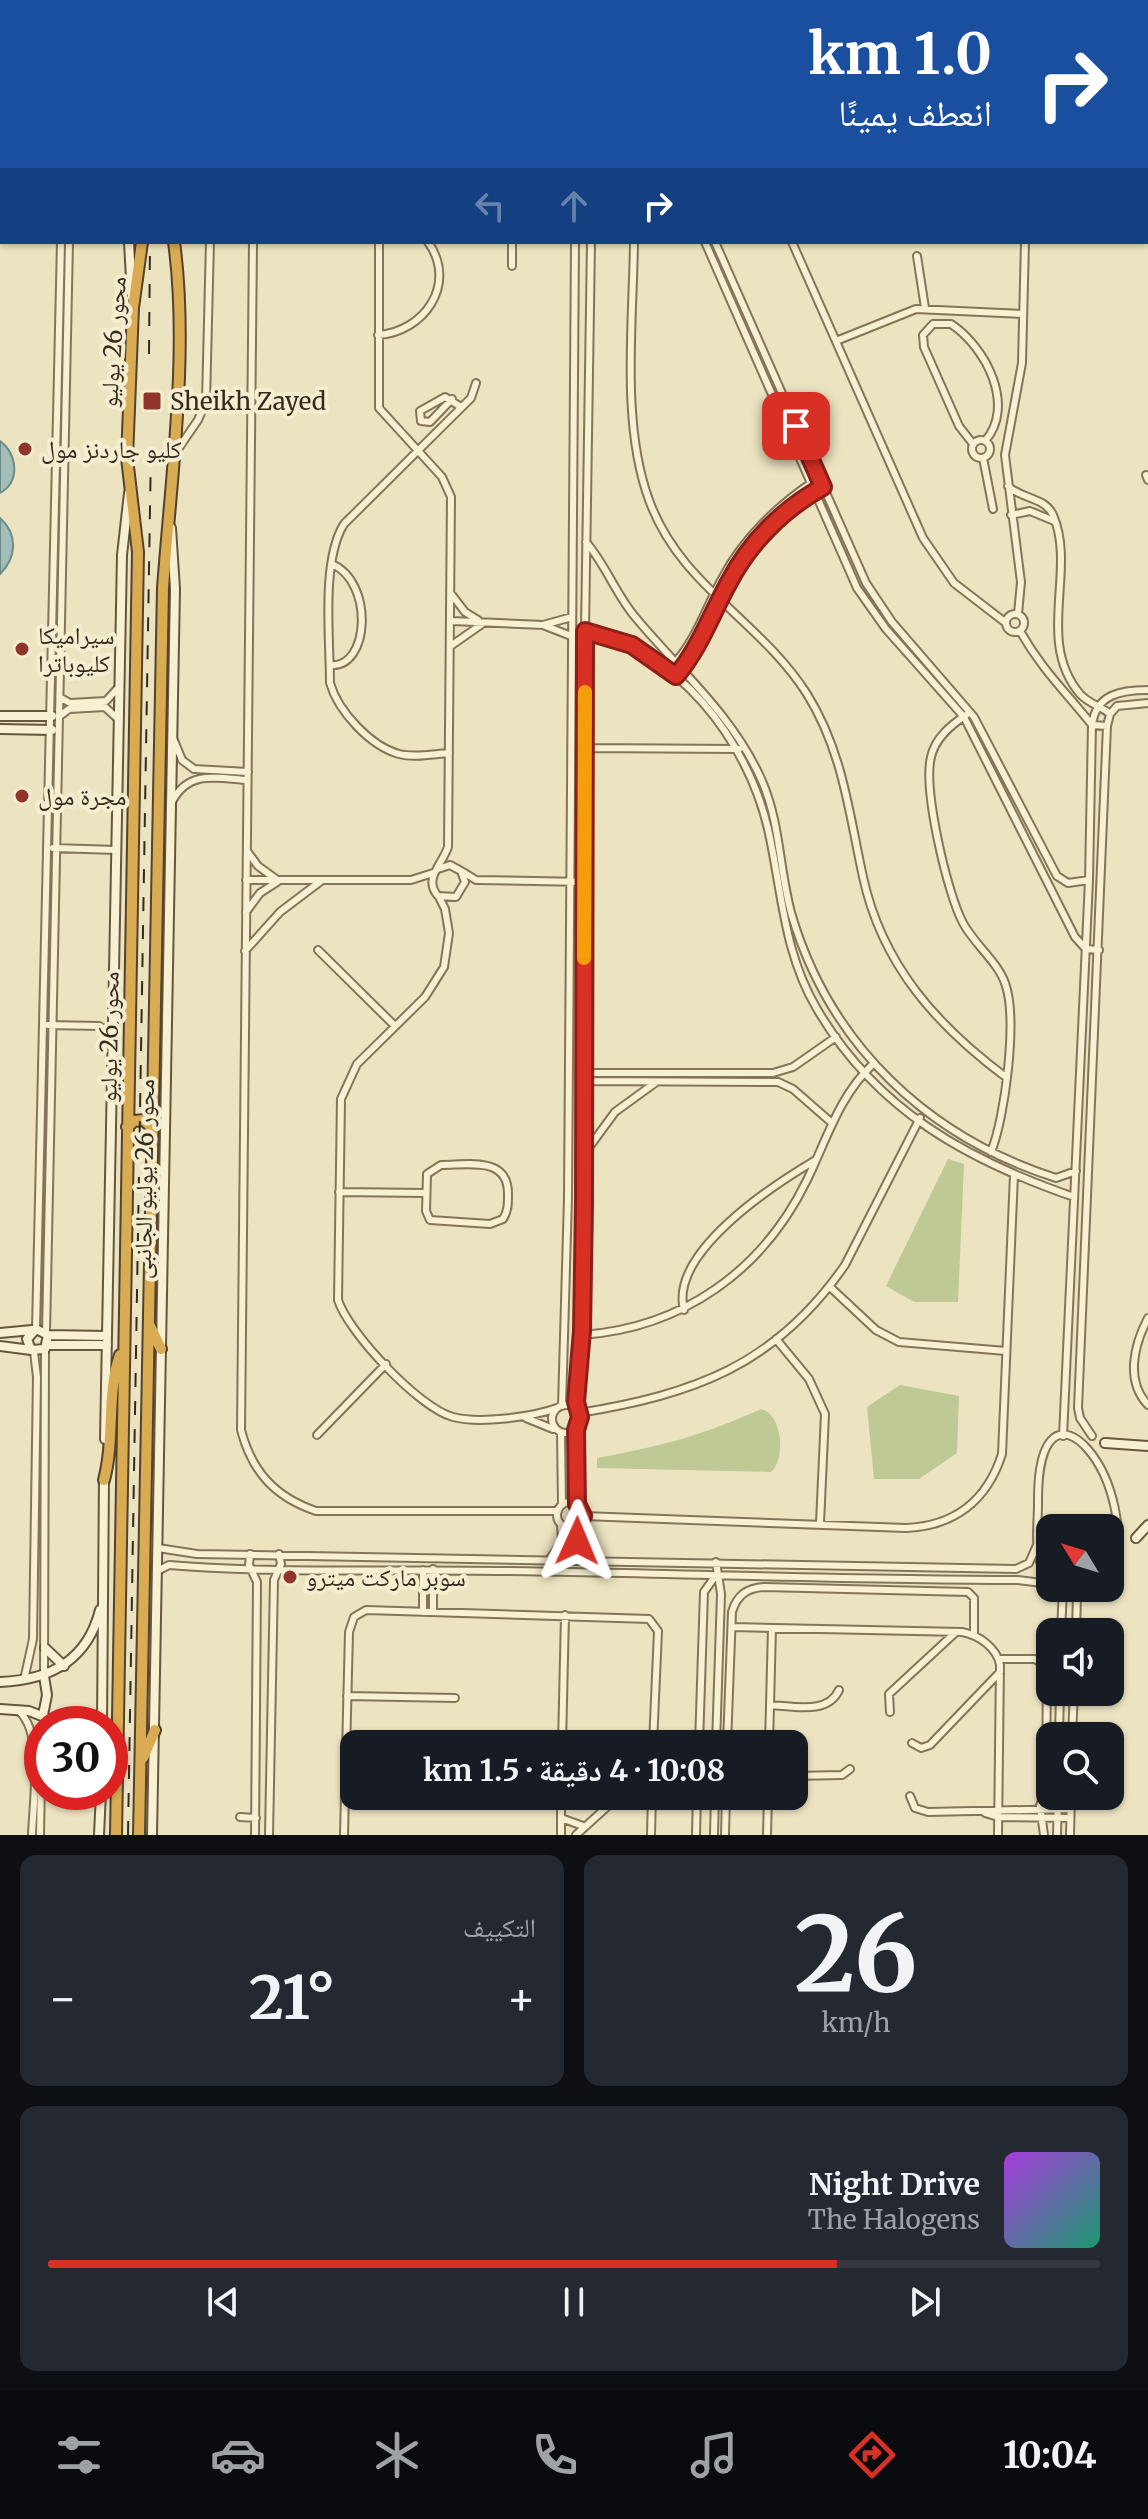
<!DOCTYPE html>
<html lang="ar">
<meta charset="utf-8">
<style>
:root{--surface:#171b24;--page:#242831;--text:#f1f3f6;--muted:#9ea1a6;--line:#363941;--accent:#d93025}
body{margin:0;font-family:Merriweather,"Noto Naskh Arabic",serif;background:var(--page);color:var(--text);direction:rtl;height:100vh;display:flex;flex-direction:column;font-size:30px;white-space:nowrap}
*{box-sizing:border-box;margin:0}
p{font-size:26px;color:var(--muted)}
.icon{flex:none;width:44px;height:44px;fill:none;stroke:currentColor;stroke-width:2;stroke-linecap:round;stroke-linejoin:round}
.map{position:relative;height:1835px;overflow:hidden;direction:ltr}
.panel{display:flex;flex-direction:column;gap:20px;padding:20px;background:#0d0f14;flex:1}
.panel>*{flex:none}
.top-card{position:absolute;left:0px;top:0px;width:1148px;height:244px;box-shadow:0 2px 6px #0004;direction:rtl;background:#1a4fa0;color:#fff;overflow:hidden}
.needle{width:52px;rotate:308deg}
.buttons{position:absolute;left:1036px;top:1514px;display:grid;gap:16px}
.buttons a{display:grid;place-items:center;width:88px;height:88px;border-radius:16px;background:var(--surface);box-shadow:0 2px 6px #0004;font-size:40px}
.speed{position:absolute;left:24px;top:1706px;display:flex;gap:16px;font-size:40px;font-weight:700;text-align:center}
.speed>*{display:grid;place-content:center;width:104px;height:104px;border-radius:50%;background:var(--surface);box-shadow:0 2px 6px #0004;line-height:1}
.speed .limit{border:12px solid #d22;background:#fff;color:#111}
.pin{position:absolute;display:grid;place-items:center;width:68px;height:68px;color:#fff;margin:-34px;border-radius:16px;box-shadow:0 4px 12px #0006}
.me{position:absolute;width:88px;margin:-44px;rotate:1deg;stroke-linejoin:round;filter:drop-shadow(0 0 6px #0008)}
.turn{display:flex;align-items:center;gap:28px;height:168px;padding:0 24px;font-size:36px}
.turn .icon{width:104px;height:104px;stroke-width:2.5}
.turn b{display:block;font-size:56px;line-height:68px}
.lanes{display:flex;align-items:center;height:76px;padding:0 24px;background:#0003;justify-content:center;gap:40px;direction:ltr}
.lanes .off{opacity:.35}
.big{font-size:60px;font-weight:700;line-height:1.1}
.panel .widget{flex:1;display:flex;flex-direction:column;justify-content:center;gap:12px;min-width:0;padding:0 28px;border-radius:16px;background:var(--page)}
.panel .dial{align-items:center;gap:0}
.dial b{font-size:104px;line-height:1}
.song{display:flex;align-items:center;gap:24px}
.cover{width:96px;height:96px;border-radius:12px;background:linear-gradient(135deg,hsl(280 70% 55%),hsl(160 70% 35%))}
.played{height:8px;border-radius:4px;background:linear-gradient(90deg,var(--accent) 75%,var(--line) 75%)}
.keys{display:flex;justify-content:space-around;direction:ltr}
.heat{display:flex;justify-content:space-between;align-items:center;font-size:44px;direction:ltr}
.panel .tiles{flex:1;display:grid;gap:20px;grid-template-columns:1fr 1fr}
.widget:last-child{grid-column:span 2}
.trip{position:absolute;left:340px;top:1730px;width:468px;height:80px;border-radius:16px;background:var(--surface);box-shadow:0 2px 6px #0004;font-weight:700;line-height:80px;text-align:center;direction:rtl}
.tab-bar{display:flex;height:128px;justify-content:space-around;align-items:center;background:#090b0e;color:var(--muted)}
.tab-bar .icon{width:56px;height:56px}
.tab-bar .current{color:var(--accent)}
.tab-bar b{font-size:36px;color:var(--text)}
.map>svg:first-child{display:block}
.green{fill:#bec995}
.water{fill:#a3beb9;stroke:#6b8c87;stroke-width:2}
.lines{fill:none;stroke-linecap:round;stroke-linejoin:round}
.street-casing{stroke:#847559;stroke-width:10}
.secondary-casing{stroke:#66563d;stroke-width:12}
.highway-casing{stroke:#52422e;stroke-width:14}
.street{stroke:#f7f0d3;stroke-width:6}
.secondary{stroke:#f7f0d3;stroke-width:8}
.highway{stroke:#d9ac54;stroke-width:10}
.rail{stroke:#352b1d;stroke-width:2;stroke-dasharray:14 14;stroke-linecap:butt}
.route-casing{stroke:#8d1f18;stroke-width:20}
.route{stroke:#d93025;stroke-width:14}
.slow{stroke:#f59e0b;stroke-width:14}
.poi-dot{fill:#91352c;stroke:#f4edd0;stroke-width:3}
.labels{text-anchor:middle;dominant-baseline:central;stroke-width:8;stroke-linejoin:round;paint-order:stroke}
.street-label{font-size:24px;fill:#352b1d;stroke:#f4edd0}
.poi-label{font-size:24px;fill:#352b1d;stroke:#f4edd0;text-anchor:start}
</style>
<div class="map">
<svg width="1148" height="1835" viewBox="0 0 1148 1835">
<rect width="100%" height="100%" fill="#ece3c1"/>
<path class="green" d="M760,0H1037L1039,2H758Z
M948,1159L964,1164L958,1302H914L886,1286Z
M900,1385L959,1396L957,1453L919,1479H874L867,1407Z
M761,1409C784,1415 785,1461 771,1472L597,1468V1458C658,1447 705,1435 761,1409Z"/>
<path class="water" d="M0,441C17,454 21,481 0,493Z
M0,518C18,534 17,557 0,574Z"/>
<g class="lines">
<g class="street-casing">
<path id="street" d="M198,0L200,2
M255,0V2
M615,0L616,2
M380,2V0
M461,2L462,0
M584,2L586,0
M735,2L737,0
M750,2L753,0
M253,242L241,1430C252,1472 275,1497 316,1511H558
M379,242V408L442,477L451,497L448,847C442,865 423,879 438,896L456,897L465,882L461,871L450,865L438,869
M512,242V266
M634,242C633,323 621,424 649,500C680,586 760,620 807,694C843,752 849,813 863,877C882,965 937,1026 1007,1078
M705,242L857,588L886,629L964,717L1075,937L1086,949L1099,950
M715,242L866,583L892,622L974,717L1057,876L1068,883L1089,880
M792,242L923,538L954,583L1006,623
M917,256L925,308
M378,335C424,332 458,284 428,242
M836,341L916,309L1023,314
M452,399L430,422L421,421L420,411L445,397L461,407
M972 449a9 9 0 1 1 18 0a9 9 0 1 1-18 0Z
M973,444L959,426L924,347L923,335L933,324H951C986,347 1016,406 985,441
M176,452L198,420L206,401L210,242
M983,458L993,509
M1146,475L1148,480
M1008,486C1021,499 1045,497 1053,515C1077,570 1035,641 1080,694C1089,704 1101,706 1110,714
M1011,515L1030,511L1054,521
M586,542C606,565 616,595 636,618C681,672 733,715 762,781C781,825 779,871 792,916C831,1046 928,1137 1056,1178L1076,1171
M452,595L465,612L478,620
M1018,614L1021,582L1005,455L1022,363L1025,242
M1006 623a9 9 0 1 1 18 0a9 9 0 1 1-18 0Z
M452,621L543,625L571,636
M543,625L572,617
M585,631C677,649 747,739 768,829C782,890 783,952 817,1009C876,1110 967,1160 1074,1197
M1020,631C1042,670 1065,691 1092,725L1107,726
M452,645L482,624
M674,664C697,638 706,607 723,577C743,539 777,506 813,482
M330,665C370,669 374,582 332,564
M681,671C729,601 740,531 823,487
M61,698L70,703L106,701L118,688
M61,715L69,709L105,707L118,719
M966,715C951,725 935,738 931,757C923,789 947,893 963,923C975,945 997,961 1005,983C1018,1018 1005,1118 991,1152
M173,738L182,760L194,769L248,772
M586,748L739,749
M449,753C433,754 414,758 399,754C370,746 338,711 330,683C330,638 321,561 344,524L471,398L476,383
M173,800C189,770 218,778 247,780
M53,848L117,850
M247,851L258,866L276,879
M463,872L476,880L585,882
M246,880H411L433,873
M439,897L445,909L449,933L444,967L425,997L357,1064L341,1099L338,1300C348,1332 419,1408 453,1417C479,1424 532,1417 557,1408
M246,912L260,893L277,882
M318,950L395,1026
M245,951L280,912L321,881
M48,1025L99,1026L114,1035
M584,1073H773L793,1067L836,1037
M584,1081L778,1082L793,1089L832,1123
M585,1153L615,1112L655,1083
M441,1165C469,1165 509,1156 508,1195C508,1204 508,1211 503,1219L490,1224L430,1220L426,1211L427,1174Z
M339,1192L426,1193
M830,1287L876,1330L899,1342L1006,1351
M684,1310C669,1253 772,1186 814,1161
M1148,1318C1134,1345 1125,1381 1148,1405
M36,1329L61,242
M46,1333L69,242
M582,1335C682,1328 763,1271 807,1180C827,1139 839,1096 873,1064
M776,1339L809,1379L825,1414L820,1523
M552 1419a14 14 0 1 1 28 0a14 14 0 1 1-28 0Z
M562,1406L568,1198L575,242
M577,1410L582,1331L585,631L591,242
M579,1413C694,1394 775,1366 845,1265L920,1118
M526,1418L553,1429
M576,1430L577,1504
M561,1433L562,1505
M317,1435L386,1364
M1063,1436L1089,880L1092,725C1096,694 1121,690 1148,690
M1092,1436L1080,1418L1078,1408L1107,726L1110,714L1117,706L1148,703
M557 1515a13 13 0 1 1 26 0a13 13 0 1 1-26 0Z
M583,1516L906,1528C954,1526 987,1501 1002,1454L1014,1175
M577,1526V1541L588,1559
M158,1548L197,1554L1016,1569L1029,1563L1037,1545
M250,1554L249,1565L257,1582L255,1835
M550,1559L562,1541L561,1524
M716,1562L721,1594L716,1744
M433,1569V1612
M423,1570V1612
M157,1571L169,1565C280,1574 391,1569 503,1571C674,1573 846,1580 1018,1580L1050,1584
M1050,1581C1032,1559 1038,1530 1038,1504C1036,1351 1148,1484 1110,1582
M1061,1588L1086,1594L1105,1588
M732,1627L962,1632C979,1635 997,1648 1000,1665L998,1835
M1061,1632L1063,1589
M1076,1632L1077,1594
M999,1659H1035L1047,1667L1046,1786L1040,1806L1044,1835
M44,1676L45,1349
M24,1680L33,1639L37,1377L34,1352
M347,1696L455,1698
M770,1705C793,1706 828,1715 839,1690
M19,1711C44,1734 33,1802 32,1835
M890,1712L889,1694L956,1632
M1059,1736L1060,1692
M1072,1736L1074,1692
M912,1743L921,1748L930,1745L1000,1672
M562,1744L565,1615
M699,1744L704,1592L716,1575
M727,1744L732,1612C737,1595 747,1588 764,1587L968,1592L974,1598V1635
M769,1744L772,1628
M794,1776L842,1775L850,1769
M910,1796L915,1808L928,1812L1070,1809
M985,1813L998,1817L1070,1818
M240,1817L256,1818
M561,1818L583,1826
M40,1835L42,1727
M269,1835L274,1580L281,1564L279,1554
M344,1835L349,1632L354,1617L366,1610L649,1619L658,1631L653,1744
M561,1835V1796
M576,1835L619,1796
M651,1835L652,1796
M696,1835L697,1796
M714,1835L715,1796
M725,1835L726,1796
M767,1835L768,1796
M1057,1835L1058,1796
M1070,1835L1071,1796"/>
</g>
<g class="secondary-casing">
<path id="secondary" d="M71,2L76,0
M134,2V0
M187,2V0
M0,6H2
M0,33H2
M129,242L132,297
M0,716H52
M0,729L52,730
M0,1333L32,1330
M48,1335L45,1349L31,1350L27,1339L36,1329L48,1335L107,1336
M48,1345H107
M0,1346L31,1350
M105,1439L122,555L129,493
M1105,1443L1148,1446
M1136,1538L1148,1525
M45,1648L64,1666
M0,1682C50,1680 87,1661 100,1610
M0,1709L29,1711L62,1724
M43,1715L47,1695L44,1676
M102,1724L104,1477
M99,1835L101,1792
M152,1835L175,589L171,528"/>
</g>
<g class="highway-casing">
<path id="highway" d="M150,2V0
M175,2V0
M127,1127L134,1121L144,1120L153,1129
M150,1326L161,1349
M104,1480C115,1439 106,1394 120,1355
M143,1758L155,1730
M116,1835L138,552L127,458L133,308L142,242
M139,1835L163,588C171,478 189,351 174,242"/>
</g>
<use href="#street" class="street"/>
<use href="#secondary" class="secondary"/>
<use href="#highway" class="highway"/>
<path class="rail" d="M161,2V0
M149,354L150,242
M128,1835L151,448"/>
</g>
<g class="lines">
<g class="route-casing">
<path id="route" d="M577,1541V1525L583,1516L577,1504L576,1430L580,1417L576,1402L582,1331L584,1203L585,631L632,645L676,676C699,649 711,615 728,584C749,543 783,509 823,487L796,426"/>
</g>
<use href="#route" class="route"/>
<path class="slow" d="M584,958L585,692"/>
</g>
<g class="poi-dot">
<rect x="142" y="391" width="20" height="20" rx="4"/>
<circle cx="25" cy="449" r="8"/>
<circle cx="22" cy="649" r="8"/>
<circle cx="22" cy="796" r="8"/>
<circle cx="290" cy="1577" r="8"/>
</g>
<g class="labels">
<g class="street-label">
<text transform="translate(113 342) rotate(-86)">محور 26 يوليو</text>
<text transform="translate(109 1037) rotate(-89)">محور 26 يوليو</text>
<text transform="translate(144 1179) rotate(-89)">محور 26 يوليو الجانبى</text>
</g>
<g class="poi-label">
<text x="170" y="401">Sheikh Zayed</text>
<text x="41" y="449">كليو جاردنز مول</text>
<text x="38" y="635">سيراميكا<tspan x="38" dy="28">كليوباترا</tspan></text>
<text x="38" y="796">مجرة مول</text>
<text x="306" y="1577">سوبر ماركت ميترو</text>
</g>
</g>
</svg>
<div class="buttons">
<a><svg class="needle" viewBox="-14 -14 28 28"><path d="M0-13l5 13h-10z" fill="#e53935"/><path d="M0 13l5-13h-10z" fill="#9ea1a6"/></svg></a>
<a><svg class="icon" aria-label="sound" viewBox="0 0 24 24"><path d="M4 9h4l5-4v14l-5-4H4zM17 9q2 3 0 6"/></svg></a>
<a><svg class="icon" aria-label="search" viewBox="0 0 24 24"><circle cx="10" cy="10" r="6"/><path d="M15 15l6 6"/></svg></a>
</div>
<div class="speed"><div class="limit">30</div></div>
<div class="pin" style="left:796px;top:426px;background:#d93025"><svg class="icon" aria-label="arrive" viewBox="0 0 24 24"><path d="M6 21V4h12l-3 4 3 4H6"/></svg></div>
<svg class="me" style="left:577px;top:1541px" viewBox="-20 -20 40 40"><path d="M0-17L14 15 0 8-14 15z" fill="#d93025" stroke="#fff" stroke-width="4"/></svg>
<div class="trip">10:08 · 4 دقيقة · 1.5 km</div>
<div class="top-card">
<div class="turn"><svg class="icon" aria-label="right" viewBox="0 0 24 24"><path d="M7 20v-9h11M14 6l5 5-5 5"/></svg><div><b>1.0 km</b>انعطف يمينًا</div></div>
<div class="lanes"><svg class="icon off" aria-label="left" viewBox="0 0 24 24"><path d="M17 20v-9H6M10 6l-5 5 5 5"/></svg><svg class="icon off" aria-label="ahead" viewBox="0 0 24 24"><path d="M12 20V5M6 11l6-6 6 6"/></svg><svg class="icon" aria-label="right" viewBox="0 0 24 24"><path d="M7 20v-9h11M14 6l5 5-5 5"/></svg></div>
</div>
</div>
<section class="panel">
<div class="tiles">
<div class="widget dial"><b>26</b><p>km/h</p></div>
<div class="widget"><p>التكييف</p>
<div class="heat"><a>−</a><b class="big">21°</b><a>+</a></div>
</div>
<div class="widget">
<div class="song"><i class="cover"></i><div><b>Night Drive</b><p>The Halogens</p></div></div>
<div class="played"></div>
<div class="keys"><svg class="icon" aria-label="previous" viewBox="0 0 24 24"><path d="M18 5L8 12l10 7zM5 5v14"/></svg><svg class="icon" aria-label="pause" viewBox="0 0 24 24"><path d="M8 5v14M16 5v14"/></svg><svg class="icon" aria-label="next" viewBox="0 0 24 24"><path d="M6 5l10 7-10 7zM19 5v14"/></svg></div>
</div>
</div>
</section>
<nav class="tab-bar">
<b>10:04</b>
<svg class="icon current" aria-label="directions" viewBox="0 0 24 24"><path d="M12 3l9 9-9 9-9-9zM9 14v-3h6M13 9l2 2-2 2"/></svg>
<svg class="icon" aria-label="music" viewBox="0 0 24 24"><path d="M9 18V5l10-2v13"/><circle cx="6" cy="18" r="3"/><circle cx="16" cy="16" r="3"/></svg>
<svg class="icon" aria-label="phone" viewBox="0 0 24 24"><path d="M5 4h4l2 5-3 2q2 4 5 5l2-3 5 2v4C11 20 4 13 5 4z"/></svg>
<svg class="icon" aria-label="climate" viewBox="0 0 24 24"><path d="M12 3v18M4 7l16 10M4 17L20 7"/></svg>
<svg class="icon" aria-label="car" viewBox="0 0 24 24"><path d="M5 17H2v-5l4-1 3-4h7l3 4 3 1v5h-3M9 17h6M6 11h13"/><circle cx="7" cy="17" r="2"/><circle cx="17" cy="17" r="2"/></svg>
<svg class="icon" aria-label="filters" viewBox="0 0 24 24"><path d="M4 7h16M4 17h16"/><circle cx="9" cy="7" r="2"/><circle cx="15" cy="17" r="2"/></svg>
</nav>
